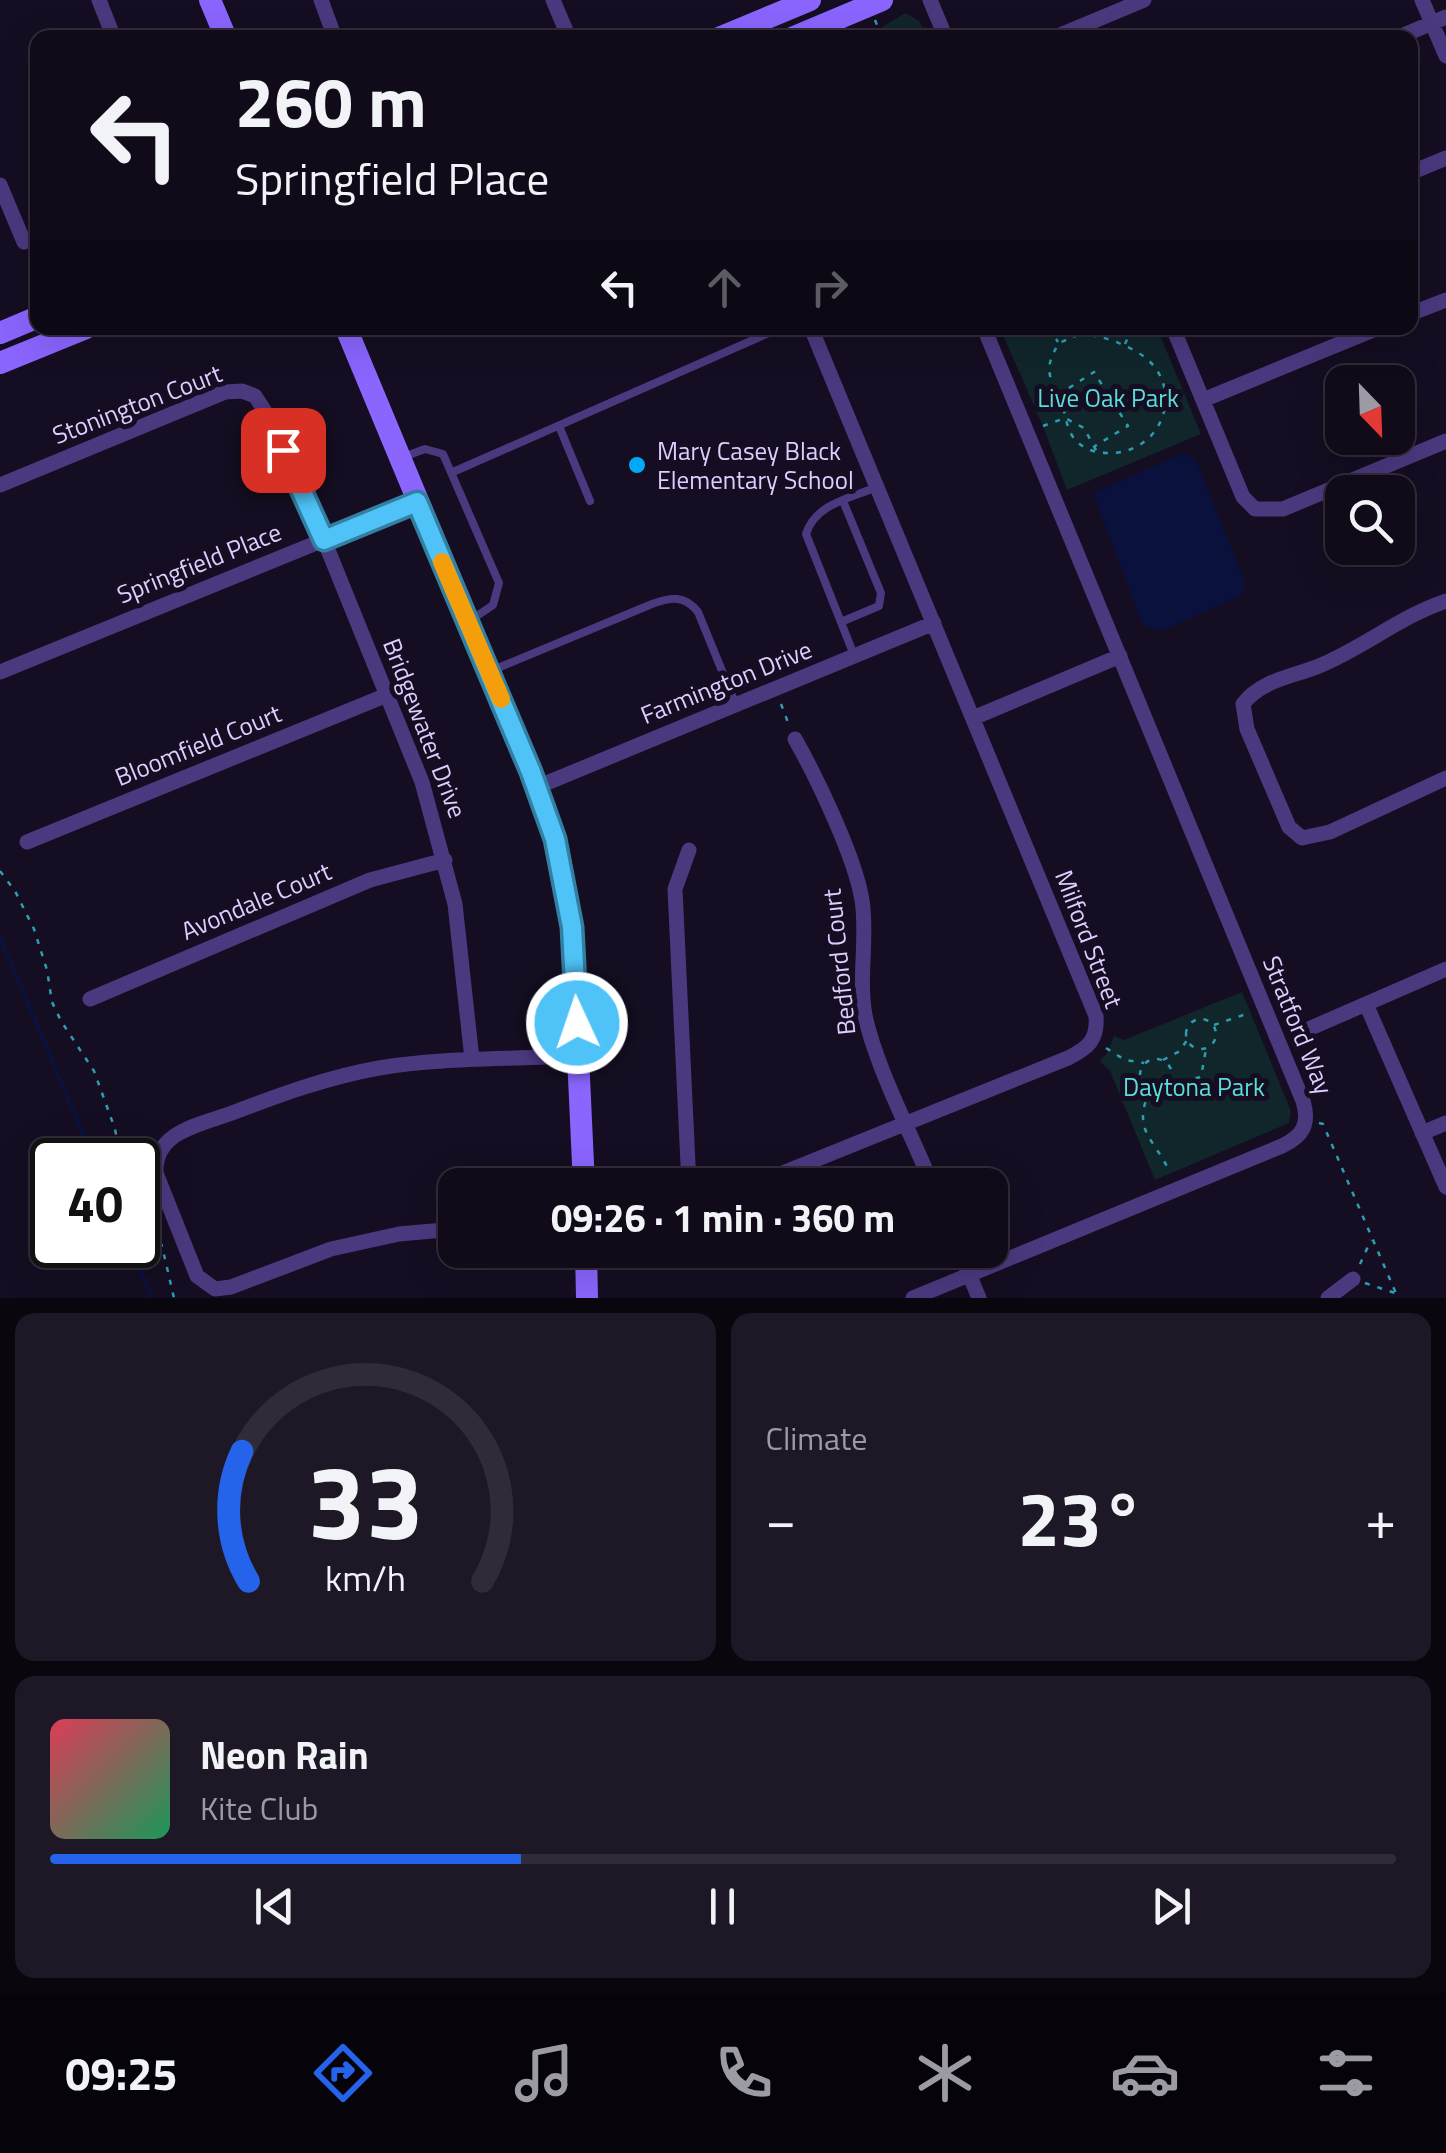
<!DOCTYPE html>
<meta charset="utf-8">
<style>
:root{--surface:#100a19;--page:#1e1826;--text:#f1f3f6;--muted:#9c9aa2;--line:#302b38;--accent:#2563eb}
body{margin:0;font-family:"Titillium Web",sans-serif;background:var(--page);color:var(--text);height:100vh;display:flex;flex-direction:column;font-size:38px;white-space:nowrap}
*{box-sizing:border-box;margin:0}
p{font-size:32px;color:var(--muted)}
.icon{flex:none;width:55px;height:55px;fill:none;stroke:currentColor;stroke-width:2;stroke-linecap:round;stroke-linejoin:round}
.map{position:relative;height:1298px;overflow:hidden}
.side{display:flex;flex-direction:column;gap:15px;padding:15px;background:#09060e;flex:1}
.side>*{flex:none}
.hud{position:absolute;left:30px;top:30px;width:1388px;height:305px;border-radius:20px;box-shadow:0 10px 40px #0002,0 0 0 2px var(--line);background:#100a19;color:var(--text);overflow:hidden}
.needle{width:65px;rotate:157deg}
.controls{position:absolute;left:1325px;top:365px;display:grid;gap:20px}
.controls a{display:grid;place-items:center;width:90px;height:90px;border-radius:20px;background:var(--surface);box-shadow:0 10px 40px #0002,0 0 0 2px var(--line);font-size:50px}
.speed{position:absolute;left:30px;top:1138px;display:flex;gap:20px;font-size:50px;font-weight:700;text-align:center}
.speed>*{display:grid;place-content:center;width:130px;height:130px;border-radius:50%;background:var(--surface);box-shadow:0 10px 40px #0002,0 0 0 2px var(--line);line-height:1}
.speed .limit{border:5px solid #111;border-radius:15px;background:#fff;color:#111}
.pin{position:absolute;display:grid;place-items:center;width:85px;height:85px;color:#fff;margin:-42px;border-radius:20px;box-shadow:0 5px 15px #0006}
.me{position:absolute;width:110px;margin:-55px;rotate:357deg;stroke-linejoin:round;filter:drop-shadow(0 0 8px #0008)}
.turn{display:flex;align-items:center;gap:35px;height:210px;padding:0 40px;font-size:45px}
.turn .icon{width:130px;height:130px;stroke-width:2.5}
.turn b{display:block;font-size:70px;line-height:85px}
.lanes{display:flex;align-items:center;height:95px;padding:0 40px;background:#0003;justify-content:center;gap:50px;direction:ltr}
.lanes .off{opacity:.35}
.big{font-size:75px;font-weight:700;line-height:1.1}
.side .tile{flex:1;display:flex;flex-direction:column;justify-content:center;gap:15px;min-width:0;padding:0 35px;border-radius:20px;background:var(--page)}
.side .dial{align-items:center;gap:0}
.dial svg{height:260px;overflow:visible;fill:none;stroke:var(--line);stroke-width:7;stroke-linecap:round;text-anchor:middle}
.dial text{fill:var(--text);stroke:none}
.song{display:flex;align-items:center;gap:30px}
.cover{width:120px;height:120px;border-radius:15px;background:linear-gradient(135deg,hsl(350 70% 55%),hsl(150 70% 35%))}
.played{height:10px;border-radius:5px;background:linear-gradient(90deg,var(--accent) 35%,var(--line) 35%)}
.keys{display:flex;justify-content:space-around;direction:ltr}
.heat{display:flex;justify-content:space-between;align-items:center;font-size:55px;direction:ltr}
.side .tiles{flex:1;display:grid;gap:15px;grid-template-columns:1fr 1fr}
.tile:last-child{grid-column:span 2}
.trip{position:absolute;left:438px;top:1168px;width:570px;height:100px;border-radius:20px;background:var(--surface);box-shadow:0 10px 40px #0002,0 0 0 2px var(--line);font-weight:700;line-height:100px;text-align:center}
.tab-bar{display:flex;height:160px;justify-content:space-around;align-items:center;background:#06040a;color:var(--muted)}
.tab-bar .icon{width:70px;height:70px}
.tab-bar .current{color:var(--accent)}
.tab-bar b{font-size:45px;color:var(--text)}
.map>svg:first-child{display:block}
.green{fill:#10262b}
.water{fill:#0a113d}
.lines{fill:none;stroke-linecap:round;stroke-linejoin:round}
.stream{stroke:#0a113d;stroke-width:4}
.path{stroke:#2f9db1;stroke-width:2.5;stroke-dasharray:5 8;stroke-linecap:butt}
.lane{stroke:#4b397f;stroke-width:8}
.street{stroke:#4b397f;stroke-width:15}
.secondary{stroke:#8a65fe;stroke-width:22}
.route-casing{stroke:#337fa1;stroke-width:25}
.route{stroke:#4fc3f7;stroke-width:18}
.slow{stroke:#f59e0b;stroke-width:18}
.poi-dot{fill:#02a9f6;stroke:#150d21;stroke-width:4}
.labels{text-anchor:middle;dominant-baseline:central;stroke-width:10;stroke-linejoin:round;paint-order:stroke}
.park-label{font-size:25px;fill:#5aded9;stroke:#150d21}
.street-label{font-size:25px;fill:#decdff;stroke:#150d21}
.poi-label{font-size:25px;fill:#decdff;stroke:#150d21;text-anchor:start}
</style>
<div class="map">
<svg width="1446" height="1298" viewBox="0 0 1446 1298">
<rect width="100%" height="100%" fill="#150d21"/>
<path class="green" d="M905,13L919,21L927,37H885L881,28Z
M1000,328H1157L1201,434L1067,490L1042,424Z
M1242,992L1291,1111L1289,1123L1155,1180L1110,1071L1100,1061L1108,1052L1114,1036L1124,1040Z"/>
<path class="water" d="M1188,454L1196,461L1245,582L1242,595L1164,630L1151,629L1141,621L1094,495L1098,491L1179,455Z"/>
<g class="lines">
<path class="stream" d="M0,937L94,1160
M130,1245L152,1298"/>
<path class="path" d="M875,20L882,38
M1049,328L1058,342
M1078,335C1100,334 1119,342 1137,352C1188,381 1166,455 1107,453C1094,453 1081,448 1073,437C1067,428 1066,418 1063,408C1053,378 1040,374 1059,343Z
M1125,344L1132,328
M1058,395L1094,372L1128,426L1095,446
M1043,426L1065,418L1084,428L1097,452
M781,704L789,725
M0,871L15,891L34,929L47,970L52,1002L61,1021L94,1071L115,1129L121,1160
M1186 1034a15 15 0 1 1 30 0a15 15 0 1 1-30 0Z
M1214,1025L1249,1013
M1106,1048L1125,1060L1144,1063
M1140 1075a16 16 0 1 1 32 0a16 16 0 1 1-32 0Z
M1163,1060L1180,1051L1187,1040
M1170,1084L1201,1077L1206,1049
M1150,1090C1131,1132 1155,1138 1170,1173
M1319,1123L1323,1124L1398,1298
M138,1195L162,1246L174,1298
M1360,1264L1371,1240
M1365,1283L1395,1293"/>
<path class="lane" d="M559,426L590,501
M406,456L425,449L443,454L499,583L493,605L471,620
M453,472L780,328
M841,622L879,606L881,593L843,501
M854,655L806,534C815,504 851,498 877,487
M493,670L652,604C671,597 685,595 698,612L736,705"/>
<path class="street" d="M99,0L114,38
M321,0L335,38
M553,0L567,33
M930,0L946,38
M1422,0L1446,56
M1053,38L1144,0
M1397,38L1446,17
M1410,173L1446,158
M0,185L24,242
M1410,314L1446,300
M1173,328L1243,497L1255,509H1283L1446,441
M1203,400L1378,328
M0,485L225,392L242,391L255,396L270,419L324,540L422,782L455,904L472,1059
M1446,601C1401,616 1363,648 1319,666C1292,677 1261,680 1243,704L1247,729L1289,827L1302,838L1330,832L1446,778
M0,672L417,502
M973,718L1120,656
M795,739C817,778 855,857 862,900C868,938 858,977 865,1015C875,1065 912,1135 932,1185
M537,787L934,623
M27,842L387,695
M689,850L675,889L689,1185
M90,999L370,880L445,860
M1366,1004L1446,1187
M1304,1031L1446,969
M1422,1133L1446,1123
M753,1185L1068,1058C1088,1048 1098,1040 1096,1016L811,328
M455,1229L399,1234L331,1249L231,1287L215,1289L197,1276L156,1173C154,1132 199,1125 232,1113C279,1095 328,1077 379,1068C445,1057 512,1060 578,1055
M959,1250L979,1298
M913,1298L1282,1146C1303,1136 1310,1124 1303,1101L984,328
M1328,1298L1353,1279"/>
<path class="secondary" d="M210,0L226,38
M719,38L810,0
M792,38L882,0
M346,328L531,772L555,839L572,927L584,1185
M0,333L38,317
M0,363L86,328
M586,1250L587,1298"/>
</g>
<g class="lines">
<g class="route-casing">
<path id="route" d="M283,450L324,540L417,502L531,772L555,839L572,927L577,1023"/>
</g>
<use href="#route" class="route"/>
<path class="slow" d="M442,562L501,699"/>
</g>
<circle class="poi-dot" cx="637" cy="465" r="10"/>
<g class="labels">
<g class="park-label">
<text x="1108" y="398">Live Oak Park</text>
<text x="1194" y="1087">Daytona Park</text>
</g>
<g class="street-label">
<text transform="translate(137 404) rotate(-21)">Stonington Court</text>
<text transform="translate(199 563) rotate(-22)">Springfield Place</text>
<text transform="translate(726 682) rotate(-22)">Farmington Drive</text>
<text transform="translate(425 728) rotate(69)">Bridgewater Drive</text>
<text transform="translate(198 745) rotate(-22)">Bloomfield Court</text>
<text transform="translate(256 901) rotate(-23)">Avondale Court</text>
<text transform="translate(1089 939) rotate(69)">Milford Street</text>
<text transform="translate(839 962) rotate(-96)">Bedford Court</text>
<text transform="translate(1298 1025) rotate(68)">Stratford Way</text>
</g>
<g class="poi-label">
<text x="657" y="451">Mary Casey Black<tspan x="657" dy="29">Elementary School</tspan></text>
</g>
</g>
</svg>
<div class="controls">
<a><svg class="needle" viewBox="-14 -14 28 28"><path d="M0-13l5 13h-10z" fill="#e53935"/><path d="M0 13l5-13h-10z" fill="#9c9aa2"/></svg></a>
<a><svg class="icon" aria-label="search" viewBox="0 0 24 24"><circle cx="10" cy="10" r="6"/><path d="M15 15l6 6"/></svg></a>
</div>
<div class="speed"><div class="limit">40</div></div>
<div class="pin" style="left:283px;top:450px;background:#d93025"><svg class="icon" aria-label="arrive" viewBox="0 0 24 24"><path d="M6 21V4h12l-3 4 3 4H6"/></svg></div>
<svg class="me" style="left:577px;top:1023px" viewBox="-20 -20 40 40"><circle r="17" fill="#4fc3f7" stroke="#fff" stroke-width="3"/><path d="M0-11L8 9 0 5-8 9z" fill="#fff"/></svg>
<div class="trip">09:26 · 1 min · 360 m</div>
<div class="hud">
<div class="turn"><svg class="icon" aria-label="left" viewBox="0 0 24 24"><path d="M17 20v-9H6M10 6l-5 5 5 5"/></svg><div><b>260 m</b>Springfield Place</div></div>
<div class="lanes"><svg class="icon" aria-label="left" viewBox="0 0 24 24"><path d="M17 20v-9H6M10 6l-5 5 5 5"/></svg><svg class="icon off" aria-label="ahead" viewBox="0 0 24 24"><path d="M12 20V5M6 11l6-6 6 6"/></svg><svg class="icon off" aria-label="right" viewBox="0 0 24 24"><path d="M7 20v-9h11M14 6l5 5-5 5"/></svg></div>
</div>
</div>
<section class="side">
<div class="tiles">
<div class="tile dial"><svg viewBox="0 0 100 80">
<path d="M14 69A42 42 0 1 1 86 69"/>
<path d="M14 69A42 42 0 0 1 12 29" stroke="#2563eb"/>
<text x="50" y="56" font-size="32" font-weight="700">33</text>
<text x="50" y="72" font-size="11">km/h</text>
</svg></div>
<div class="tile"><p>Climate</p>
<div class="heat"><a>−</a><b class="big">23°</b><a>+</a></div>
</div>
<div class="tile">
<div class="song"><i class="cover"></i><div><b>Neon Rain</b><p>Kite Club</p></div></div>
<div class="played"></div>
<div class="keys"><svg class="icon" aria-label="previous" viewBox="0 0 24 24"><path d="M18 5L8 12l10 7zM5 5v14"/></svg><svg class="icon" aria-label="pause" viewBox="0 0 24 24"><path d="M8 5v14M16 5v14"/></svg><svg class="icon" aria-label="next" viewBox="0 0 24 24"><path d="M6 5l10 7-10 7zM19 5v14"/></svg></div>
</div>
</div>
</section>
<nav class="tab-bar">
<b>09:25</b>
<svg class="icon current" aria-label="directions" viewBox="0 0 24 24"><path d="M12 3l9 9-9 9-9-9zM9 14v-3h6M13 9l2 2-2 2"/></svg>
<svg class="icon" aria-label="music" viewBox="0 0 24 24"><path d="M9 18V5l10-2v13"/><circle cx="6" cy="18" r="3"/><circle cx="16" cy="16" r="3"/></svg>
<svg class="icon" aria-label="phone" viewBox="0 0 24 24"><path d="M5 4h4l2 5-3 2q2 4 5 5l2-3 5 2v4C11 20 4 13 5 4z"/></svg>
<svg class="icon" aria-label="climate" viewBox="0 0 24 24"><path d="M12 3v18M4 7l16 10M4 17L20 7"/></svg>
<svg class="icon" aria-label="car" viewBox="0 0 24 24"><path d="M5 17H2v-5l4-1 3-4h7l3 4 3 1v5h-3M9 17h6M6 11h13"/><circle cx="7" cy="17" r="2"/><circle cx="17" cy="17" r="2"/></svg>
<svg class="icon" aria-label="filters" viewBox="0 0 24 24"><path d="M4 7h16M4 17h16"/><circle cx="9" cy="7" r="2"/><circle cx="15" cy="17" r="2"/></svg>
</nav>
